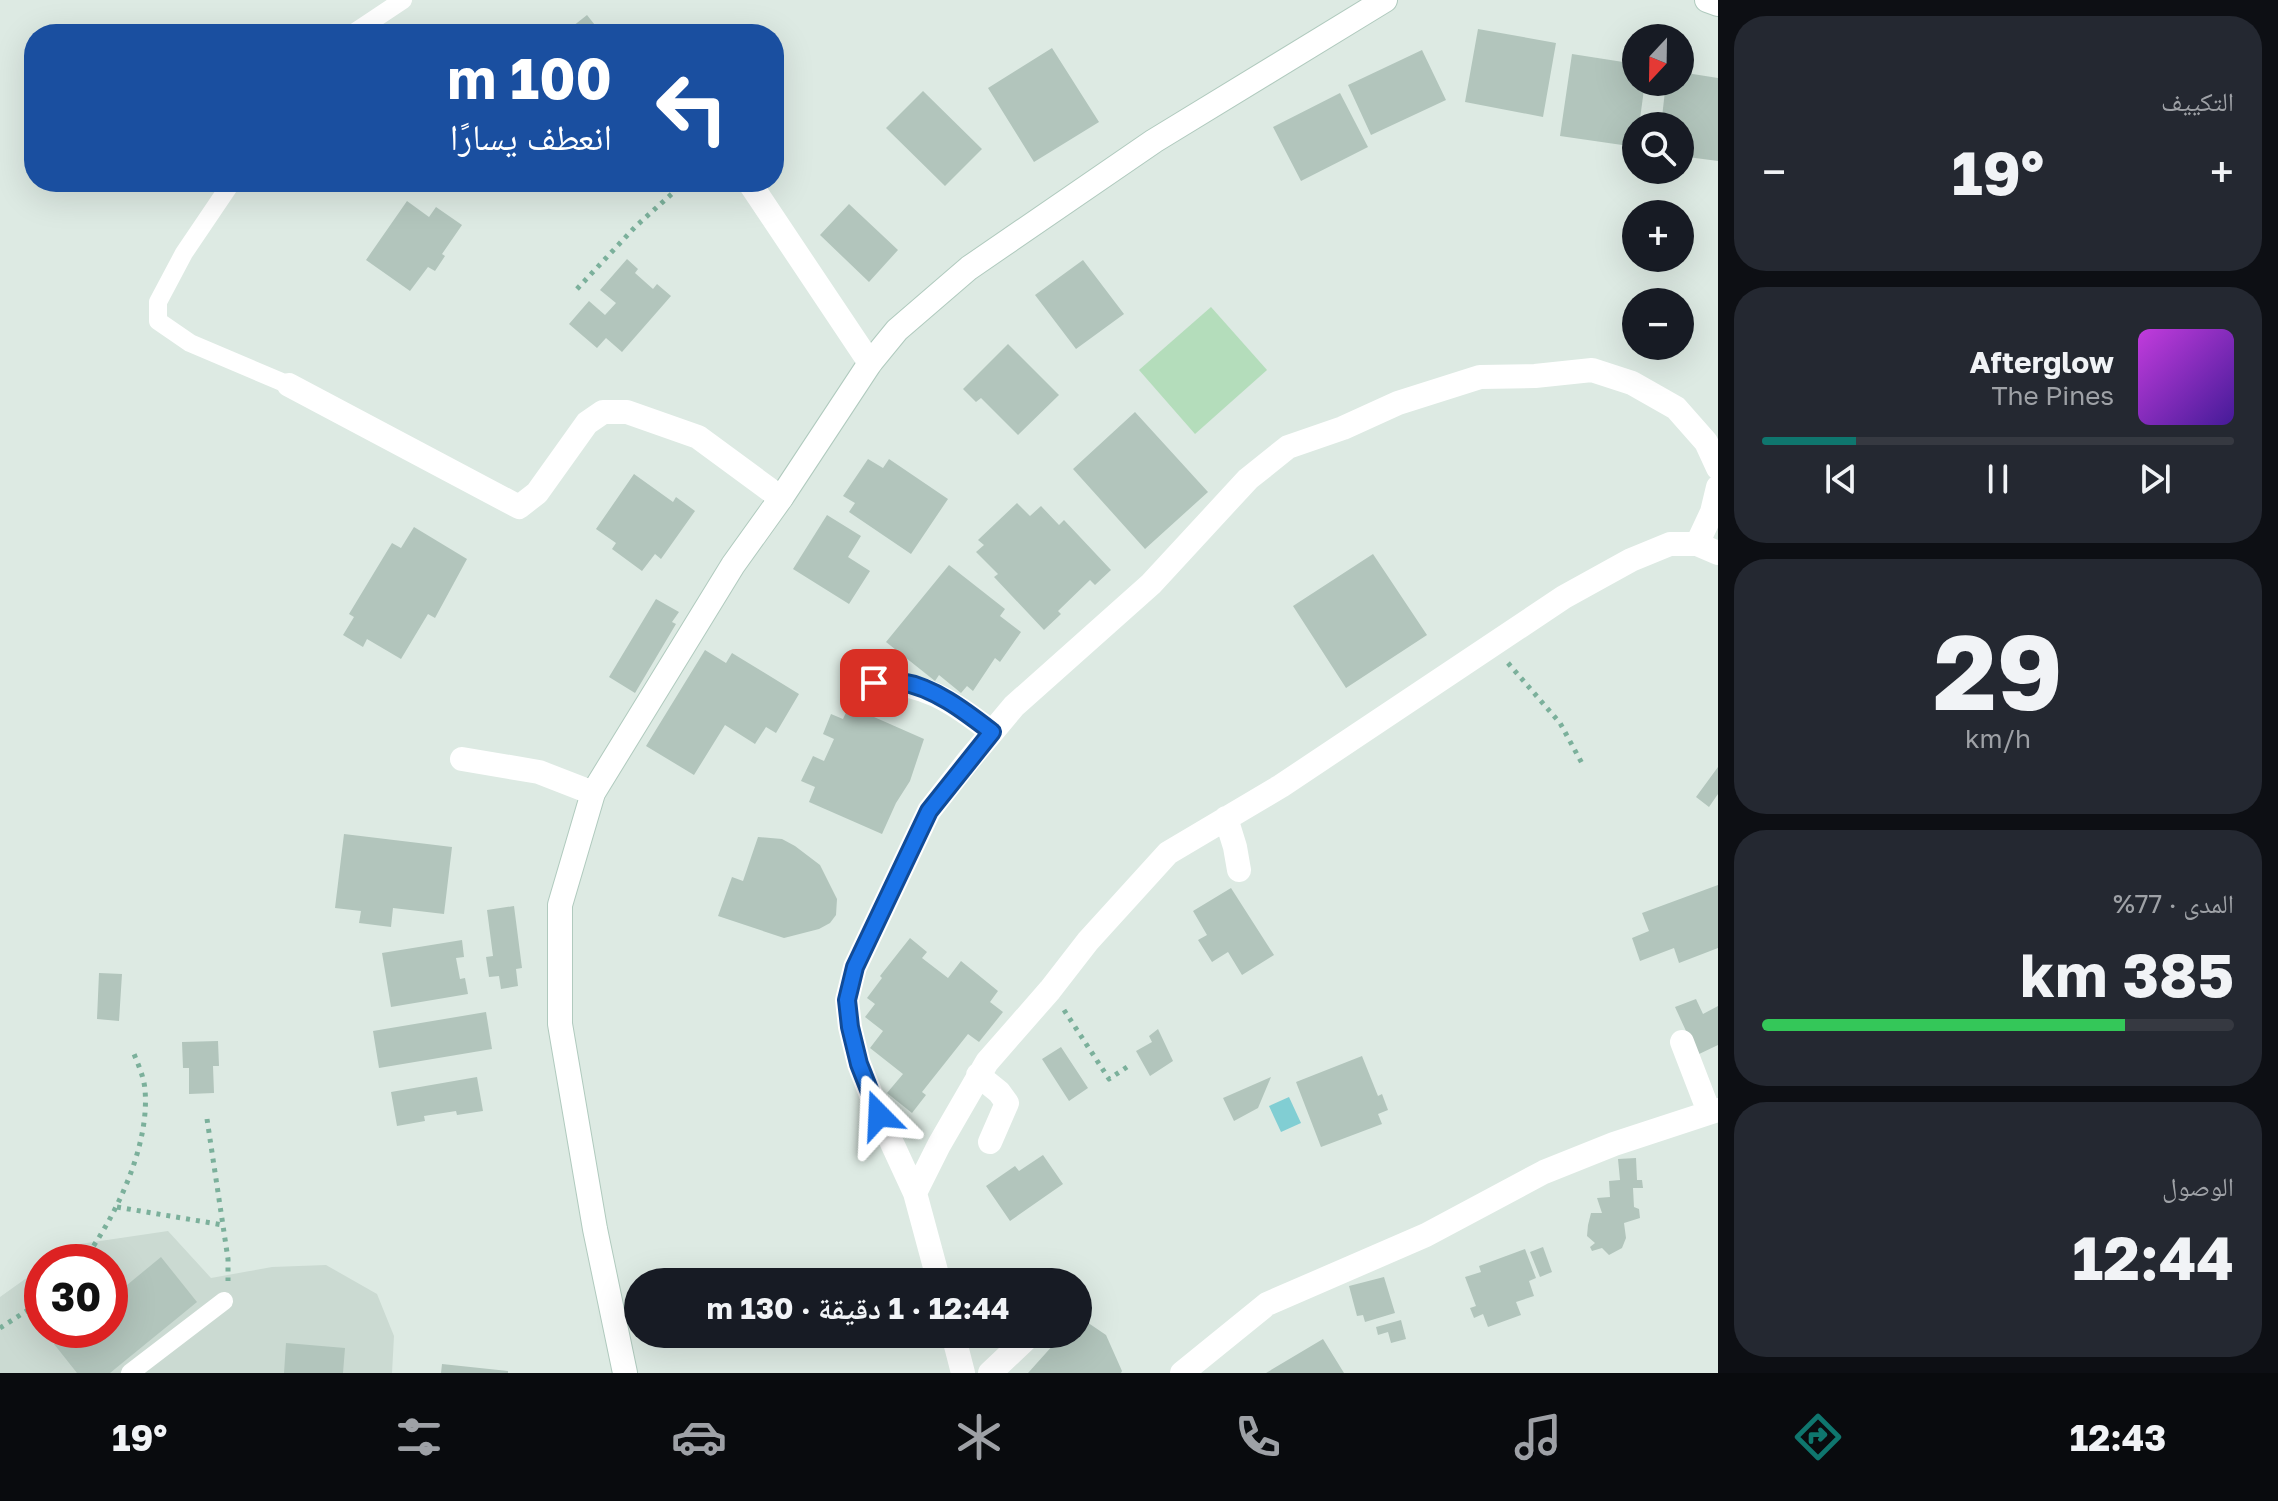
<!DOCTYPE html>
<html lang="ar">
<meta charset="utf-8">
<style>
:root{--surface:#171b24;--page:#242831;--text:#f1f3f6;--muted:#9ea1a6;--line:#363941;--accent:#0f766e}
body{margin:0;font-family:"Golos Text","Noto Naskh Arabic",sans-serif;background:var(--page);color:var(--text);direction:rtl;height:100vh;display:flex;flex-direction:column;font-size:30px;white-space:nowrap}
*{box-sizing:border-box;margin:0}
p{font-size:26px;color:var(--muted)}
.icon{flex:none;width:44px;height:44px;fill:none;stroke:currentColor;stroke-width:2;stroke-linecap:round;stroke-linejoin:round}
.map{position:relative;flex:1;overflow:hidden;direction:ltr}
.drawer{display:flex;flex-direction:column;gap:16px;padding:16px;background:#0d0f14;width:560px}
.drawer>*{flex:none}
.banner{position:absolute;left:24px;top:24px;width:760px;height:168px;border-radius:32px;box-shadow:0 8px 32px #0002;direction:rtl;background:#1a4fa0;color:#fff;overflow:hidden}
.needle{width:52px;rotate:202deg}
.buttons{position:absolute;left:1622px;top:24px;display:grid;gap:16px}
.buttons a{display:grid;place-items:center;width:72px;height:72px;border-radius:50%;background:var(--surface);box-shadow:0 8px 32px #0002;font-size:40px}
.speed{position:absolute;left:24px;top:1244px;display:flex;gap:16px;font-size:40px;font-weight:700;text-align:center}
.speed>*{display:grid;place-content:center;width:104px;height:104px;border-radius:50%;background:var(--surface);box-shadow:0 8px 32px #0002;line-height:1}
.speed .limit{border:12px solid #d22;background:#fff;color:#111}
.pin{position:absolute;display:grid;place-items:center;width:68px;height:68px;color:#fff;margin:-34px;border-radius:16px;box-shadow:0 4px 12px #0006}
.me{position:absolute;width:88px;margin:-44px;rotate:339deg;stroke-linejoin:round;filter:drop-shadow(0 0 6px #0008)}
.turn{display:flex;align-items:center;gap:28px;height:168px;padding:0 40px;font-size:36px}
.turn .icon{width:104px;height:104px;stroke-width:2.5}
.turn b{display:block;font-size:56px;line-height:68px}
.big{font-size:60px;font-weight:700;line-height:1.1}
.drawer .tile{flex:1;display:flex;flex-direction:column;justify-content:center;gap:12px;min-width:0;padding:0 28px;border-radius:32px;background:var(--page)}
.drawer .dial{align-items:center;gap:0}
.dial b{font-size:104px;line-height:1}
.song{display:flex;align-items:center;gap:24px}
.cover{width:96px;height:96px;border-radius:12px;background:linear-gradient(135deg,hsl(290 70% 55%),hsl(260 70% 35%))}
.played{height:8px;border-radius:4px;background:linear-gradient(90deg,var(--accent) 20%,var(--line) 20%)}
.keys{display:flex;justify-content:space-around;direction:ltr}
.heat{display:flex;justify-content:space-between;align-items:center;font-size:44px;direction:ltr}
.charge{height:12px;border-radius:6px;background:linear-gradient(90deg,#34c759 77%,var(--line) 0)}
.trip{position:absolute;left:624px;top:1268px;width:468px;height:80px;border-radius:40px;background:var(--surface);box-shadow:0 8px 32px #0002;font-weight:700;line-height:80px;text-align:center;direction:rtl}
.tab-bar{display:flex;height:128px;justify-content:space-around;align-items:center;background:#090b0e;color:var(--muted)}
.tab-bar .icon{width:56px;height:56px}
.tab-bar .current{color:var(--accent)}
.tab-bar b{font-size:36px;color:var(--text)}
main{display:flex;flex:1;min-height:0}
.map>svg:first-child{display:block}
.built{fill:#cbdad2}
.green{fill:#b4ddbb}
.water{fill:#81ced3}
.building{fill:#b2c5bc}
.lines{fill:none;stroke-linecap:round;stroke-linejoin:round}
.secondary-casing{stroke:#b0cabe;stroke-width:26}
.path{stroke:#7bb09b;stroke-width:5;stroke-dasharray:4 6;stroke-linecap:butt}
.lane{stroke:#fff;stroke-width:18}
.street{stroke:#fff;stroke-width:24}
.secondary{stroke:#fff;stroke-width:24}
.route-casing{stroke:#114b97;stroke-width:20}
.route{stroke:#1a73e8;stroke-width:14}
</style>
<main>
<section class="drawer">
<div class="tile"><p>التكييف</p>
<div class="heat"><a>−</a><b class="big">19°</b><a>+</a></div>
</div>
<div class="tile">
<div class="song"><i class="cover"></i><div><b>Afterglow</b><p>The Pines</p></div></div>
<div class="played"></div>
<div class="keys"><svg class="icon" aria-label="previous" viewBox="0 0 24 24"><path d="M18 5L8 12l10 7zM5 5v14"/></svg><svg class="icon" aria-label="pause" viewBox="0 0 24 24"><path d="M8 5v14M16 5v14"/></svg><svg class="icon" aria-label="next" viewBox="0 0 24 24"><path d="M6 5l10 7-10 7zM19 5v14"/></svg></div>
</div>
<div class="tile dial"><b>29</b><p>km/h</p></div>
<div class="tile"><p>المدى · 77%</p><b class="big">385 km</b><div class="charge"></div></div>
<div class="tile"><p>الوصول</p><b class="big">12:44</b></div>
</section>
<div class="map">
<svg width="1718" height="1373" viewBox="0 0 1718 1373">
<rect width="100%" height="100%" fill="#ddeae3"/>
<path class="built" d="M168,1231L211,1278L272,1267L326,1265L377,1294L394,1336L392,1373H0V1297L42,1267V1330H110V1262H49L73,1245Z"/>
<path class="green" d="M1211,307L1267,370L1195,434L1139,370Z"/>
<path class="water" d="M1289,1097L1301,1123L1281,1132L1269,1106Z"/>
<path class="building" d="M587,15L602,34H563Z
M1478,29L1556,43L1543,117L1465,102Z
M1052,48L1099,122L1034,162L988,88Z
M1422,50L1446,100L1371,135L1348,85Z
M1572,54L1636,64V82H1645L1639,126H1636V147L1560,136Z
M1680,72L1718,78V161L1680,156V126H1661L1666,82H1680Z
M923,91L982,149L945,186L886,128Z
M1340,93L1368,147L1301,181L1273,127Z
M407,201L429,217L436,207L462,225L442,254L445,256L435,271L428,267L410,291L366,260Z
M849,204L898,250L869,282L820,235Z
M627,259L638,269L635,273L653,289L657,284L671,296L622,352L606,338L597,348L569,324L589,301L605,315L616,303L600,290Z
M1083,260L1124,314L1076,349L1035,295Z
M1008,344L1059,395L1018,435L981,398L976,402L963,389Z
M1135,412L1208,492L1145,549L1073,469Z
M868,459L883,468L889,459L948,499L911,554L849,512L855,503L843,496Z
M634,474L673,502L676,497L695,511L661,559L655,554L642,571L612,549L616,543L596,529Z
M1017,503L1030,516L1041,506L1059,525L1064,520L1111,570L1095,585L1090,580L1058,611L1061,614L1044,630L994,577L998,574L976,552L984,545L978,540Z
M827,515L861,536L848,557L870,571L849,604L793,569Z
M414,527L467,559L435,618L428,614L401,659L367,639L363,647L343,635L354,617L349,614L392,543L401,548Z
M1373,554L1427,635L1346,688L1293,606Z
M949,565L1005,609L1000,616L1021,632L1000,662L995,658L973,691L967,686L961,693L939,675L935,681L886,642Z
M656,599L679,612L672,622L676,624L635,693L609,677Z
M705,650L726,663L732,653L799,694L776,733L766,727L755,744L725,725L694,775L646,746Z
M849,706L924,739L910,781L896,803L882,834L809,802L815,787L801,781L813,756L824,761L834,739L823,734L831,714L843,719Z
M1718,767V794L1709,807L1696,797Z
M344,834L452,847L444,914L393,908L391,927L359,923L361,911L335,908Z
M758,837L782,839L795,846L820,865L837,899L836,915L830,923L819,929L784,938L718,916L732,877L743,881Z
M1718,885V948L1679,963L1674,948L1640,961L1632,938L1649,931L1642,913Z
M1231,888L1274,955L1242,975L1228,952L1212,962L1198,940L1207,935L1193,911Z
M514,906L522,968L516,969L518,986L501,989L499,976L489,977L486,957L493,956L487,910Z
M910,938L927,952L922,958L948,978L961,961L998,991L990,1002L1003,1012L979,1042L968,1034L922,1092L926,1095L912,1113L887,1093L903,1074L870,1048L883,1031L865,1017L875,1004L867,998L882,978L880,976Z
M462,940L464,957L456,958L460,979L465,978L468,994L391,1007L382,953Z
M99,973L122,974L119,1021L97,1019Z
M1696,999L1703,1014L1718,1006V1045L1697,1055L1675,1007Z
M486,1012L492,1049L379,1068L373,1031Z
M1158,1029L1173,1061L1150,1076L1136,1051L1152,1042L1149,1036Z
M218,1041L219,1066H213L214,1093L189,1094V1068H183L182,1042Z
M1061,1047L1088,1088L1069,1101L1042,1059Z
M1362,1056L1378,1096L1382,1094L1388,1110L1378,1114L1382,1124L1321,1147L1296,1082Z
M477,1077L483,1111L457,1115L456,1111L424,1116L425,1121L397,1126L391,1092Z
M1271,1077L1258,1108L1234,1121L1223,1098Z
M1043,1155L1063,1184L1010,1221L986,1186L1015,1166L1019,1171Z
M1636,1158L1637,1180H1642L1643,1188H1633L1634,1207L1639,1209L1640,1218L1624,1223L1626,1238L1622,1248L1609,1255L1602,1248L1592,1251L1590,1247L1595,1243L1587,1236L1588,1225L1591,1213H1602L1597,1198L1610,1197L1609,1181L1620,1180L1618,1159Z
M1543,1247L1552,1272L1540,1277L1530,1252Z
M1525,1249L1536,1278L1529,1281L1534,1296L1516,1302L1521,1315L1488,1327L1483,1314L1474,1318L1470,1308L1476,1306L1465,1277L1481,1272L1479,1266Z
M161,1257L197,1302L110,1373H77L54,1344L71,1330H110V1299Z
M1384,1277L1395,1313L1365,1322L1363,1315L1357,1316L1349,1286Z
M1078,1316L1106,1335L1122,1371L1121,1373H1028L1063,1334H1078Z
M1401,1320L1406,1339L1391,1343L1388,1332L1378,1335L1376,1327Z
M1323,1339L1344,1373H1266Z
M286,1343L345,1348L343,1373H284Z
M442,1364L508,1371V1373H441Z"/>
<g class="lines">
<g class="secondary-casing">
<path id="secondary" d="M1707,0L1718,4
M625,1373L595,1229L560,1024V905L593,793L733,565L781,498L870,363L897,330L969,268L1154,141L1385,0"/>
</g>
<path class="path" d="M577,289L636,226L685,182
M1508,663L1560,723L1584,767
M1064,1010L1109,1079L1130,1065
M207,1119L228,1259V1281
M117,1207L223,1225
M82,1262C115,1219 150,1146 145,1090C144,1076 137,1062 132,1049
M0,1328L42,1301"/>
<path class="lane" d="M352,34L403,0
M232,182L184,253L158,302V321L190,343L289,385
M130,1373L224,1301"/>
<path class="street" d="M749,182L870,363
M289,385L519,507L537,493L587,423L603,412H627L698,437L781,498
M1697,544L1712,512L1718,487
M874,683C925,681 953,703 992,732
M462,759L539,772L593,793
M1226,818L1235,847L1239,870
M1682,1042L1709,1112
M978,1075L999,1092L1007,1103L990,1142
M915,1193L879,1115L859,1064L850,1027L847,1000L855,967L929,811L968,761L1014,706L1151,584L1248,479L1288,447L1343,428L1398,403L1480,377L1535,376L1592,370L1632,383L1676,408L1706,442L1718,468
M939,1282L915,1193L939,1145L987,1062L1050,990L1088,941L1168,853L1281,786L1564,597L1631,560L1670,544H1697L1718,553
M953,1334L963,1373
M990,1373L1028,1337
M1182,1373L1267,1304L1426,1235L1544,1172L1614,1144L1718,1110"/>
<use href="#secondary" class="secondary"/>
</g>
<g class="lines">
<g class="route-casing">
<path id="route" d="M874,683C883,683 892,681 901,682C934,687 966,712 992,732L929,811L855,967L847,1000L850,1027L859,1064L879,1115"/>
</g>
<use href="#route" class="route"/>
</g>
</svg>
<div class="buttons">
<a><svg class="needle" viewBox="-14 -14 28 28"><path d="M0-13l5 13h-10z" fill="#e53935"/><path d="M0 13l5-13h-10z" fill="#9ea1a6"/></svg></a>
<a><svg class="icon" aria-label="search" viewBox="0 0 24 24"><circle cx="10" cy="10" r="6"/><path d="M15 15l6 6"/></svg></a>
<a>+</a>
<a>−</a>
</div>
<div class="speed"><div class="limit">30</div></div>
<div class="pin" style="left:874px;top:683px;background:#d93025"><svg class="icon" aria-label="arrive" viewBox="0 0 24 24"><path d="M6 21V4h12l-3 4 3 4H6"/></svg></div>
<svg class="me" style="left:879px;top:1115px" viewBox="-20 -20 40 40"><path d="M0-17L14 15 0 8-14 15z" fill="#1a73e8" stroke="#fff" stroke-width="4"/></svg>
<div class="trip">12:44 · 1 دقيقة · 130 m</div>
<div class="banner">
<div class="turn"><svg class="icon" aria-label="left" viewBox="0 0 24 24"><path d="M17 20v-9H6M10 6l-5 5 5 5"/></svg><div><b>100 m</b>انعطف يسارًا</div></div>
</div>
</div>
</main>
<nav class="tab-bar">
<b>12:43</b>
<svg class="icon current" aria-label="directions" viewBox="0 0 24 24"><path d="M12 3l9 9-9 9-9-9zM9 14v-3h6M13 9l2 2-2 2"/></svg>
<svg class="icon" aria-label="music" viewBox="0 0 24 24"><path d="M9 18V5l10-2v13"/><circle cx="6" cy="18" r="3"/><circle cx="16" cy="16" r="3"/></svg>
<svg class="icon" aria-label="phone" viewBox="0 0 24 24"><path d="M5 4h4l2 5-3 2q2 4 5 5l2-3 5 2v4C11 20 4 13 5 4z"/></svg>
<svg class="icon" aria-label="climate" viewBox="0 0 24 24"><path d="M12 3v18M4 7l16 10M4 17L20 7"/></svg>
<svg class="icon" aria-label="car" viewBox="0 0 24 24"><path d="M5 17H2v-5l4-1 3-4h7l3 4 3 1v5h-3M9 17h6M6 11h13"/><circle cx="7" cy="17" r="2"/><circle cx="17" cy="17" r="2"/></svg>
<svg class="icon" aria-label="filters" viewBox="0 0 24 24"><path d="M4 7h16M4 17h16"/><circle cx="9" cy="7" r="2"/><circle cx="15" cy="17" r="2"/></svg>
<b>19°</b>
</nav>
